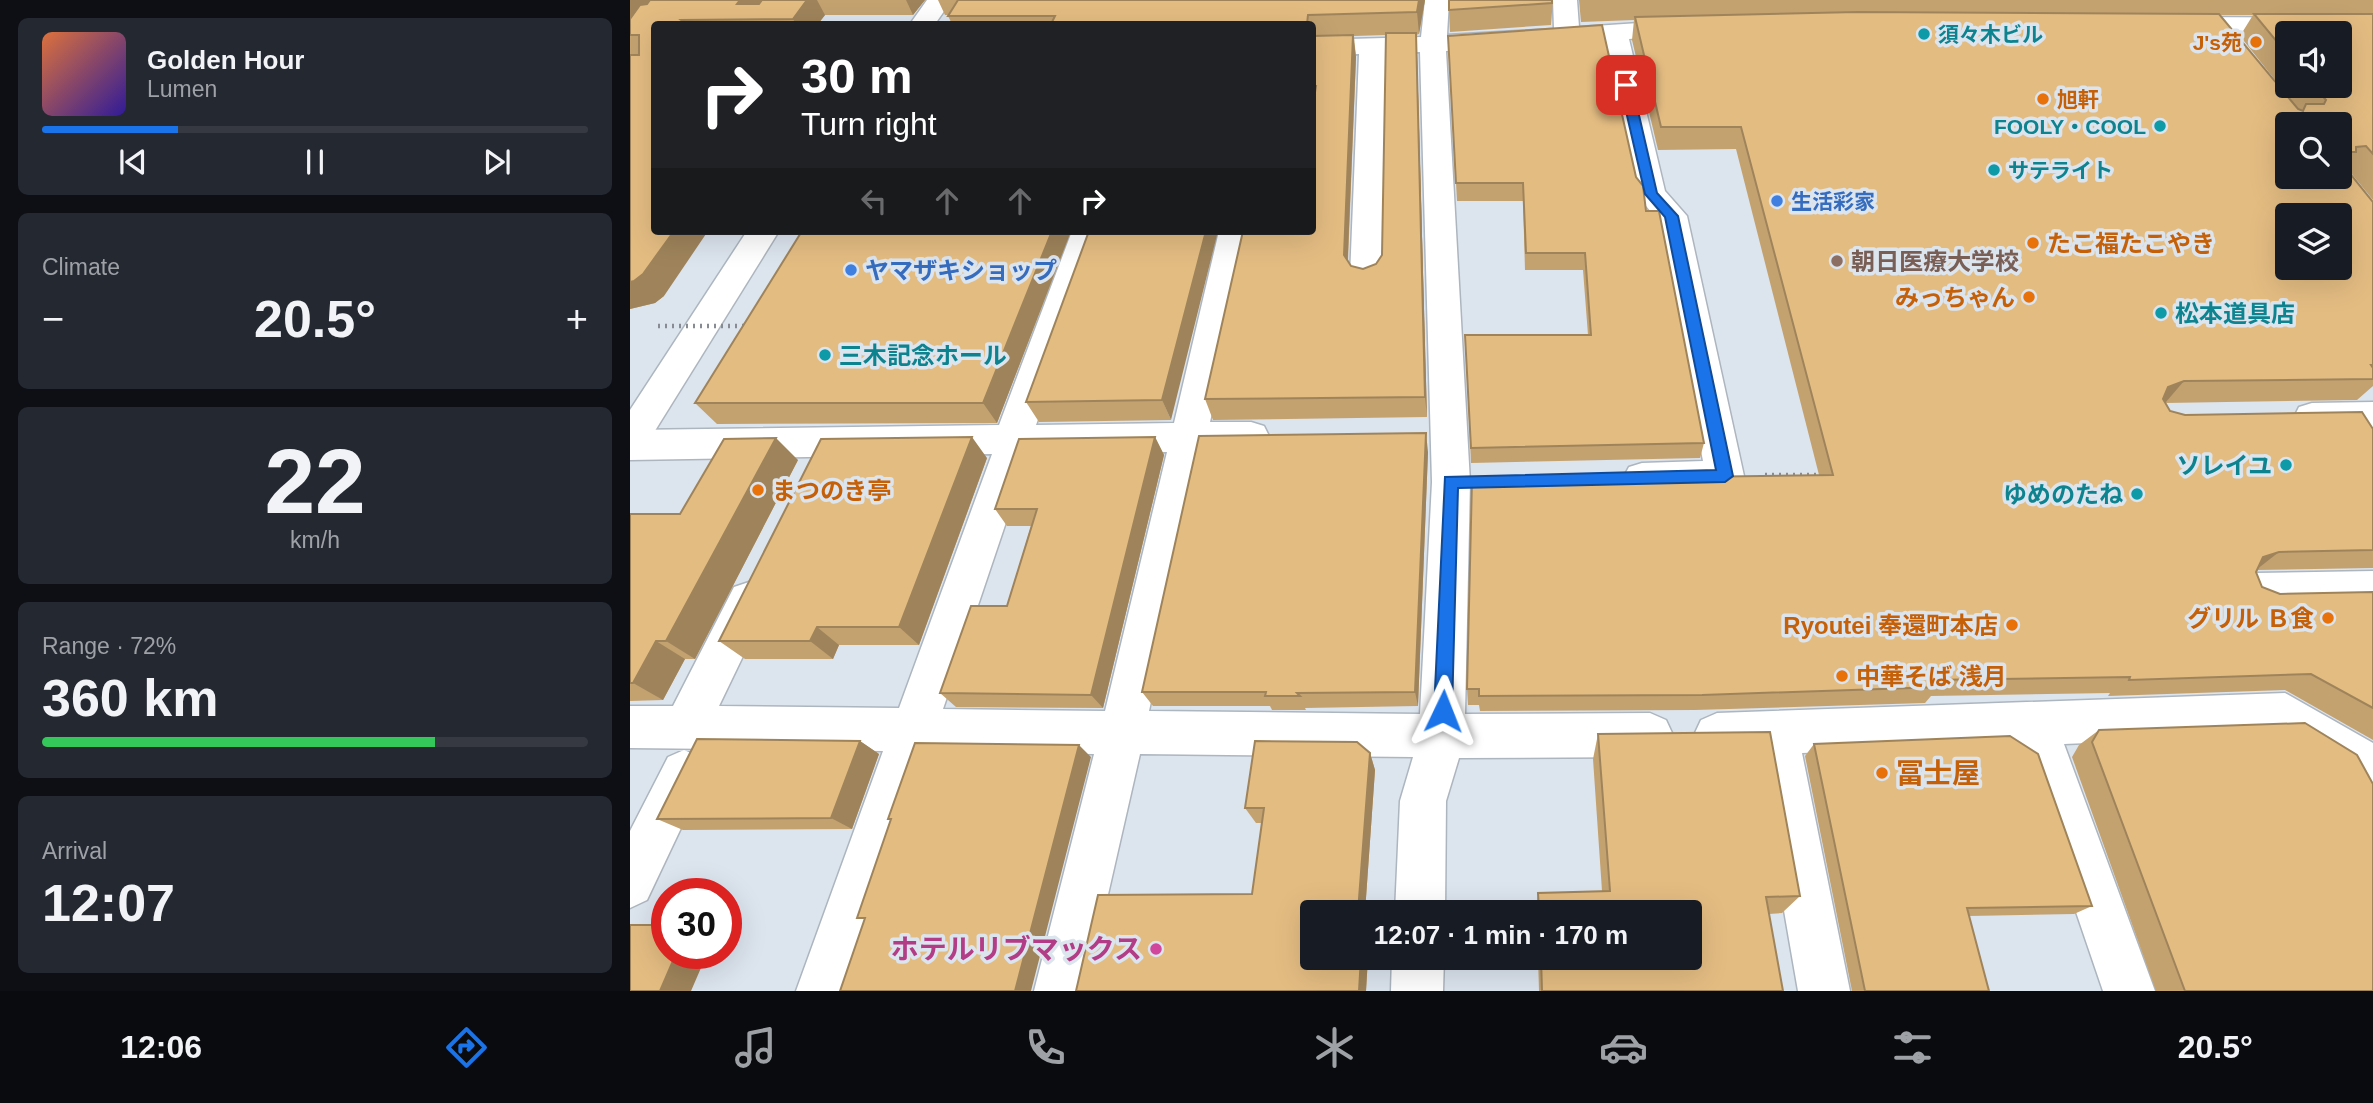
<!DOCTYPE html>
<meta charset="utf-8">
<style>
:root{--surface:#171b24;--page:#242831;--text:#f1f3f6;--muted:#9ea1a6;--line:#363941;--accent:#1a73e8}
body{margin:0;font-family:Helvetica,"Noto Sans JP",sans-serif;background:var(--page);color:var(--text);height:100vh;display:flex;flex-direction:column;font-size:26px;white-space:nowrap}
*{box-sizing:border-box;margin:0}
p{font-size:23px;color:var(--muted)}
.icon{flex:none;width:38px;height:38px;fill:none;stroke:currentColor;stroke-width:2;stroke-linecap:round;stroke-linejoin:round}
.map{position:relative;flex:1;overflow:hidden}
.side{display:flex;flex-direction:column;gap:18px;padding:18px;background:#0d0f14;width:630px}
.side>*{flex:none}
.guide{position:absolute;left:21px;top:21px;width:665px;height:214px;border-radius:7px;box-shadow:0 7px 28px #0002;background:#202124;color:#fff;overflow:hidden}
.buttons{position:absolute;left:1645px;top:21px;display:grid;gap:14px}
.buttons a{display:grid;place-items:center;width:77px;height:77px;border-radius:7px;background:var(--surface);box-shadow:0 7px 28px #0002;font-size:35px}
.speed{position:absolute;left:21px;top:878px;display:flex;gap:14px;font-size:35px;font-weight:700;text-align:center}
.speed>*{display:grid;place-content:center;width:91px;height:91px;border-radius:50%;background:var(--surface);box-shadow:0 7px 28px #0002;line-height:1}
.speed .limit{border:10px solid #d22;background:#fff;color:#111}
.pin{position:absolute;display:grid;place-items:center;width:60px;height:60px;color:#fff;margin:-30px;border-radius:14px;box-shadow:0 4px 10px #0006}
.me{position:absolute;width:77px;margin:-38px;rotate:2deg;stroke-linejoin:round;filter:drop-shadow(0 0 5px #0008)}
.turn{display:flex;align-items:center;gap:24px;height:147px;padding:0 35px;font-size:32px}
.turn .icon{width:91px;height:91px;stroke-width:2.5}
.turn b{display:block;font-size:49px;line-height:60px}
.lanes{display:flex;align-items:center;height:66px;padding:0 35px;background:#0003;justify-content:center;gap:35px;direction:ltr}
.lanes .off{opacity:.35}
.big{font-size:52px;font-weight:700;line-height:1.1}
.side .tile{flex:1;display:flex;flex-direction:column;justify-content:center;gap:10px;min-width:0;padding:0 24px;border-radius:10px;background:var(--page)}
.side .dial{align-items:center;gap:0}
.dial b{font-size:91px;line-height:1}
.song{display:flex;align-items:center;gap:21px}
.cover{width:84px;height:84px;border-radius:10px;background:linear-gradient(135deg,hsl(20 70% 55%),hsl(250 70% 35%))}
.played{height:7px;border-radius:4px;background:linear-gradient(90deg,var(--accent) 25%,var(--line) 25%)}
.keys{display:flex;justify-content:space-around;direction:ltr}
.heat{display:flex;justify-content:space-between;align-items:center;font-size:38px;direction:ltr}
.charge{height:10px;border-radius:5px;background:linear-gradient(90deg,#34c759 72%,var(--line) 0)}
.trip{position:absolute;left:670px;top:900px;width:402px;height:70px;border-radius:7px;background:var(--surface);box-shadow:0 7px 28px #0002;font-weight:700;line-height:70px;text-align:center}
.dock{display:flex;height:112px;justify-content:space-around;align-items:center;background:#090b0e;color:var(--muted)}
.dock .icon{width:49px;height:49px}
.dock .selected{color:var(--accent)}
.dock b{font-size:32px;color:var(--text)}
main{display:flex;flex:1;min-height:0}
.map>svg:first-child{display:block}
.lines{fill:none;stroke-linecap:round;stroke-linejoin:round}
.minor-casing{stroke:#adb5bf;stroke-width:3}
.tertiary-casing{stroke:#adb5bf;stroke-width:3}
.path{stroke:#878c94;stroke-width:4.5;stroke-dasharray:2 5;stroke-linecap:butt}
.minor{fill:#fff;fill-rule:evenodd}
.tertiary{fill:#fff;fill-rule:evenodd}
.path-bridge{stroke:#878c94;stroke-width:4.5;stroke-dasharray:2 5;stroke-linecap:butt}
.wall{fill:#c3a270;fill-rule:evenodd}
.shaded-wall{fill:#9f845b}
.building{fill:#e3bc82;stroke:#9f845b;stroke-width:2;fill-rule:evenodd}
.route{fill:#1a73e8;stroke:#114b97;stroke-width:2}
.culture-dot{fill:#0f9aa8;stroke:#dce4ee;stroke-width:2.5}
.food-dot{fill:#e8710a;stroke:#dce4ee;stroke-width:2.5}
.shop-dot{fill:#3f7fe0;stroke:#dce4ee;stroke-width:2.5}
.education-dot{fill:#8d6e63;stroke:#dce4ee;stroke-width:2.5}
.hotel-dot{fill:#d1479c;stroke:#dce4ee;stroke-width:2.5}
.labels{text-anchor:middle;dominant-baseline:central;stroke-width:7;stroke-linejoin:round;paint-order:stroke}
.far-culture-label{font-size:21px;font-weight:bold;fill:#0d838f;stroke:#dce4ee;text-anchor:start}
.far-food-label{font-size:21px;font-weight:bold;fill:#c56008;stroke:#dce4ee;text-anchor:end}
.far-shop-label{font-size:21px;font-weight:bold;fill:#366cbe;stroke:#dce4ee;text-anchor:start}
.food-label{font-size:24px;font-weight:bold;fill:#c56008;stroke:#dce4ee;text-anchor:start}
.education-label{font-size:24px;font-weight:bold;fill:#785e54;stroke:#dce4ee;text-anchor:start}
.shop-label{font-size:24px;font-weight:bold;fill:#366cbe;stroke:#dce4ee;text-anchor:start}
.culture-label{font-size:24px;font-weight:bold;fill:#0d838f;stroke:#dce4ee;text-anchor:start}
.near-food-label{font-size:28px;font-weight:bold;fill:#c56008;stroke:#dce4ee;text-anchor:start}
.near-hotel-label{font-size:28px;font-weight:bold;fill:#b23c85;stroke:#dce4ee;text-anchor:end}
</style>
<main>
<section class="side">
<div class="tile">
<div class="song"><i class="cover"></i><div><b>Golden Hour</b><p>Lumen</p></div></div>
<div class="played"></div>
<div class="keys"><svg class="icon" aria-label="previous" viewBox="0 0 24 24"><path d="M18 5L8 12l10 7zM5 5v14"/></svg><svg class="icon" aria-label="pause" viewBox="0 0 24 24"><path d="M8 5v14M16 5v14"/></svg><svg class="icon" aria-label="next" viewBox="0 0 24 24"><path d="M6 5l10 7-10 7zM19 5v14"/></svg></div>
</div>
<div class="tile"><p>Climate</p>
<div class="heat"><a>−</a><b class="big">20.5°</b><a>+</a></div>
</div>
<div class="tile dial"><b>22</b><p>km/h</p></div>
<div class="tile"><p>Range · 72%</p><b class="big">360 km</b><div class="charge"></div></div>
<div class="tile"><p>Arrival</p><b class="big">12:07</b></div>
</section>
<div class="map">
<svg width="1743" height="991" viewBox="0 0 1743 991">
<rect width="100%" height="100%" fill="#dce4ee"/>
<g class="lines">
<g class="minor-casing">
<path id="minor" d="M297,0H322L305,24H280Z
M795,0H819L817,35L924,29L923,0H947L949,27L1054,20L1063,23L1067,28L1063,33L999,39L1035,191L1057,216L1114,476L1108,487C1083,495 1024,497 999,489L993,478L999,467L1012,463L1073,461L1027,219L1006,194L974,41L816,51L840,482L835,714L1020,713L1036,720L1043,735L1036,750L1020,757L829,758L816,801L815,912H765L770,801L783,757L510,754L456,991H404L464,754L299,752L218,991H166L253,751L0,748V706H43L104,587L119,582L134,587L140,600L89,706L269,708L362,454L0,460V430L369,425L442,231H474L406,425L544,423L589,231H621L580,422H621L634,426L639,436L634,446L621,450L574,451L519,711L790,714L802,482L790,52L756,53L752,277L747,285L736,288L725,285L720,277L729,54L682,56V40L791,37ZM537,452L475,711L313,709L399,454Z
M1548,17L1743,18V34L1539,30L1535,25L1539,20Z
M1743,402V430L1682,431L1669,427L1664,417L1669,407L1682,403Z
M1743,571V607L1626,609L1611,604L1605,591L1611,578L1626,573Z
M1655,693L1743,743V792L1727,785L1649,735L1434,744L1525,991H1473L1389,745L1172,753L1220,991H1168L1127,755L1087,757L1071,750L1064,735L1071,720L1087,713Z
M54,750L70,757L77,773L17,900L0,908V831L38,757Z
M762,957H814L813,991H761Z"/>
</g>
<g class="tertiary-casing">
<path id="tertiary" d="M117,231H149L13,450L0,455V410Z"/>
</g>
<path class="path" d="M1135,475H1192"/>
<use href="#minor" class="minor"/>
<use href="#tertiary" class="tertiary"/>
<path class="path-bridge" d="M28,326H119"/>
</g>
<path class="wall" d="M0,0H295L283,15H195L188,24H24L34,296L25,303L0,309Z
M308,0H795L789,34L786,35L787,55L797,417L583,420L575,399L682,231V24H322L318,16L319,15H315ZM756,35L752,255L746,264L733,269L721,266L718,262L726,57L724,36Z
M923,0L921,25L820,32L819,10Z
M949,0H1743V200L1717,168H1716L1743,202V386L1727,400L1535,403L1540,411L1555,415L1743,429V568L1626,570V572L1632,587L1650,594L1743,592V740L1655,690L1478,696L1480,693L1301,696L1295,703L1065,710L850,711L849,705H838L837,689L1189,475L1106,149L1028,150L1002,40L1004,20L951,22ZM1590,15H1623L1610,36L1669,110ZM1657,33L1710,86H1657ZM1710,124V177H1657Z
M818,36L1006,177L1016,211L1074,443L1070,458L841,463L835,335H958L953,270H895L893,201H827Z
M441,231L367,423L87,424L65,403Z
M459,231L541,420L409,422L396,402Z
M525,437L534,455L473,708L326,707L310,693L377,606L401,526H377L365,509Z
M798,452L788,706L675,708L676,710H642L640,706H523L512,692Z
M357,458L289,645H209L203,659H115L89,641Z
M168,460L65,659H55L33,700L0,701V514H50Z
M1469,730L1743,991H1526L1442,757L1449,745Z
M968,734L1170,896L1152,913L1139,914L1153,991H909L908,957H1060V912H906L908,893L972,891L963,759Z
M230,741L249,754L222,829L53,830L27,819Z
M1184,744L1462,906L1444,914L1339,916L1359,991H1222L1175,756Z
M740,753L745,770L735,912H682L738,957L736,991H446L622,894L632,823H626L615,808Z"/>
<path class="shaded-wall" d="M0,0H29L0,32Z
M110,0H139L126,20L107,4Z
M177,0H187L195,15L188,24H166L163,19Z
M276,0H295L283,15Z
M789,0H795L789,34L787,12Z
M786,33L787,55L797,417L795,397Z
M723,35L726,57L717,277L714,255Z
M44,231H78L34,296L25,303L0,309V282Z
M422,231H441L367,423L353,403Z
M576,231H588L541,420L532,400Z
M1554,381L1536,402L1521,408L1538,387Z
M796,433L798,452L788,706L785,692Z
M342,437L357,458L289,645L269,627Z
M525,437L534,455L473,708L461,695Z
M146,438L168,460L65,659L36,641Z
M1649,552L1626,570L1633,557Z
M187,627L209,645L203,659L180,641Z
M26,641L55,659L33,700L3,683Z
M230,741L249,754L222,829L201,818Z
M449,745L461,757L401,991H385Z
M740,753L745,770L735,912H728Z
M46,954H77L61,991H30Z
M731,957H738L736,991H729Z"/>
<path class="building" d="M20,0H110L107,4H129L132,0H177L163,19L51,20L56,24H24V231H44L13,274L4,281L0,282V55H9V35H0V19L10,5L17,4Z
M328,0H789L787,12L678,15L677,24H421L425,16H318Z
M819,0H922V3L819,10Z
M1227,12L1589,14L1668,109L1673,111L1676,104H1694L1696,100L1684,86H1710V33H1657V54L1624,14H1743V154L1736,146L1726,147V152H1710V124H1657V177H1710V161L1743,202V365H1741L1743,368V379L1554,381L1538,387L1533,399L1540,411L1555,415L1732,412L1743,429V550L1649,552L1633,557L1626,572L1632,587L1650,594L1743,592V708L1681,674L1499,680L1500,677L1299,680L1309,687L1072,695L849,696V689H837L842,480L1203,475L1111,127H1031L1005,17ZM1657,215H1710V268H1657Z
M972,25L1006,177L1013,186L1016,211H1029L1074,443L841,448L835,335H961L955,253H896L893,183H826L818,36Z
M756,33H786L795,397L575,399L613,231H682V111L686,86H682V36L723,35L714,255L721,266L733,269L746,264L752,255Z
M172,231H422L353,403H65Z
M459,231H576L532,400L396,402Z
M796,433L785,692L667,693L670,696H635L636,692H512L569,436Z
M342,437L269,627H187L180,641H89L191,439Z
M525,437L461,695L310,693L341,606H377L407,509H365L389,439Z
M146,438L36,641H26L3,683H0V514H50L94,439Z
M1675,723L1727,755L1743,784V991H1555L1462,742L1469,730Z
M1140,732L1170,896L1136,897L1153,991H912L911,957H1060V912H909L908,893L980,891L968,734Z
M1380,736L1408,754L1462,906L1337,908L1359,991H1235L1184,744Z
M67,739L230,741L201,818L27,819Z
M625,741L727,742L740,753L728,912H682V957H731L729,991H446L468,895L622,894L634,808H615Z
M285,743L449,745L385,991H210L235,918H227L261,819H258Z
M0,925H37V954H46L30,991H0Z"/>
<path class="route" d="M996,82L1002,85L1027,193L1048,216L1103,476L1095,482L828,488L822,711L819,717L813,720L806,717L804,711L815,477L1086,470L1035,217L1015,194L990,85Z"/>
<g class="culture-dot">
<circle cx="1294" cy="34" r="7"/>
<circle cx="1530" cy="126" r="7"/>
<circle cx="1364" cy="170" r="7"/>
<circle cx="1531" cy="313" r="7"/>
<circle cx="195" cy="355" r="7"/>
<circle cx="1656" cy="465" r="7"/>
<circle cx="1507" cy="494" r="7"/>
</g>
<g class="food-dot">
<circle cx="1626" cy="42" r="7"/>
<circle cx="1413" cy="99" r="7"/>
<circle cx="1403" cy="243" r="7"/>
<circle cx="1399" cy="297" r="7"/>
<circle cx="128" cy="490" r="7"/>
<circle cx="1698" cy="618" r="7"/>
<circle cx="1382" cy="625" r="7"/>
<circle cx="1212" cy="676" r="7"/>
<circle cx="1252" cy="773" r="7"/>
</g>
<g class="shop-dot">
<circle cx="1147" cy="201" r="7"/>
<circle cx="221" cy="270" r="7"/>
</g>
<circle class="education-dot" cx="1207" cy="261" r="7"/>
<circle class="hotel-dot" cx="526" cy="949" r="7"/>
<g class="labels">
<g class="far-culture-label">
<text x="1308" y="34">須々木ビル</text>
<text x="1516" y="126" text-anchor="end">FOOLY・COOL</text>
<text x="1378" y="170">サテライト</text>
</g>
<g class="far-food-label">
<text x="1612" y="42">J's苑</text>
<text x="1427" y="99" text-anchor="start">旭軒</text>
</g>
<g class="far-shop-label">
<text x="1161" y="201">生活彩家</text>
</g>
<g class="food-label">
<text x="1417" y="243">たこ福たこやき</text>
<text x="1385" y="297" text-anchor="end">みっちゃん</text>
<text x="142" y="490">まつのき亭</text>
<text x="1684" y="618" text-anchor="end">グリル Ｂ食</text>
<text x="1368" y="625" text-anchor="end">Ryoutei 奉還町本店</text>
<text x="1226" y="676">中華そば 浅月</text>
</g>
<g class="education-label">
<text x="1221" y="261">朝日医療大学校</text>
</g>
<g class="shop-label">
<text x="235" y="270">ヤマザキショップ</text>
</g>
<g class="culture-label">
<text x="1545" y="313">松本道具店</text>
<text x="209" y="355">三木記念ホール</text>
<text x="1642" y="465" text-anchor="end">ソレイユ</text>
<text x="1493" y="494" text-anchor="end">ゆめのたね</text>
</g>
<g class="near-food-label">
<text x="1266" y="773">冨士屋</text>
</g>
<g class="near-hotel-label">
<text x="512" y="949">ホテルリブマックス</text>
</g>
</g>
</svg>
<div class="buttons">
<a><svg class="icon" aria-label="sound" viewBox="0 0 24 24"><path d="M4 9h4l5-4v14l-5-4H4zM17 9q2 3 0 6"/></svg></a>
<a><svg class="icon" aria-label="search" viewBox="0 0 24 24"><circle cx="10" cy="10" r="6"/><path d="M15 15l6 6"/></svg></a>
<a><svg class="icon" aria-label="layers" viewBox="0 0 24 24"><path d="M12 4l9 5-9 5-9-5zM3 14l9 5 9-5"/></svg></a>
</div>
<div class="speed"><div class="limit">30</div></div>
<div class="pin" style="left:996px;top:85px;background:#d93025"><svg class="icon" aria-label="arrive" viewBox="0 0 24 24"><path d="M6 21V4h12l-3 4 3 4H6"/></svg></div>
<svg class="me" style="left:813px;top:711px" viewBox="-20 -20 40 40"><path d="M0-17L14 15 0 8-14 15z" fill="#1a73e8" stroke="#fff" stroke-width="4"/></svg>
<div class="trip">12:07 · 1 min · 170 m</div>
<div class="guide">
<div class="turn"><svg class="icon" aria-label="right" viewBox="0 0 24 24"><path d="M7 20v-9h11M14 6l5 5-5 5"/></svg><div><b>30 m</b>Turn right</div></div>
<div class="lanes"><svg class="icon off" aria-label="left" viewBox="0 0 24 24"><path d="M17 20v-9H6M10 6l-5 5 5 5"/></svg><svg class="icon off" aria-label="ahead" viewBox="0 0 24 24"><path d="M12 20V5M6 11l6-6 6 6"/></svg><svg class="icon off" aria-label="ahead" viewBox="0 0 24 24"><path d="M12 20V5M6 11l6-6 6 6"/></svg><svg class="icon" aria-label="right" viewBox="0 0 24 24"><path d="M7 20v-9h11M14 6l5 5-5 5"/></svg></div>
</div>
</div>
</main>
<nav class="dock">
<b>12:06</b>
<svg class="icon selected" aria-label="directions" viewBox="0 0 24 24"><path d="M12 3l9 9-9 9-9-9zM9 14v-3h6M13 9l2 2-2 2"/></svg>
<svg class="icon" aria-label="music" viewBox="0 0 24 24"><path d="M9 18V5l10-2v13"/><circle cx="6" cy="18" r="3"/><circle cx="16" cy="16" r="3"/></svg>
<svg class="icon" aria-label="phone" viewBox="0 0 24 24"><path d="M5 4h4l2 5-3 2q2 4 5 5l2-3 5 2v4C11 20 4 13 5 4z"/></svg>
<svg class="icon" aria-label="climate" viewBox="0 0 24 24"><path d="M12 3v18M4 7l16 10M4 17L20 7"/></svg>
<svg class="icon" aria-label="car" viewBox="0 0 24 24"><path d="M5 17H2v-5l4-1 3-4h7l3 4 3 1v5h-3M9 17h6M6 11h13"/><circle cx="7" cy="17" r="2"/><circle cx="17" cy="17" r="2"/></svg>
<svg class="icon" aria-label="filters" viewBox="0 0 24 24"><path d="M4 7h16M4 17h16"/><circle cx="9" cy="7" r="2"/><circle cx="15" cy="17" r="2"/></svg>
<b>20.5°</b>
</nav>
